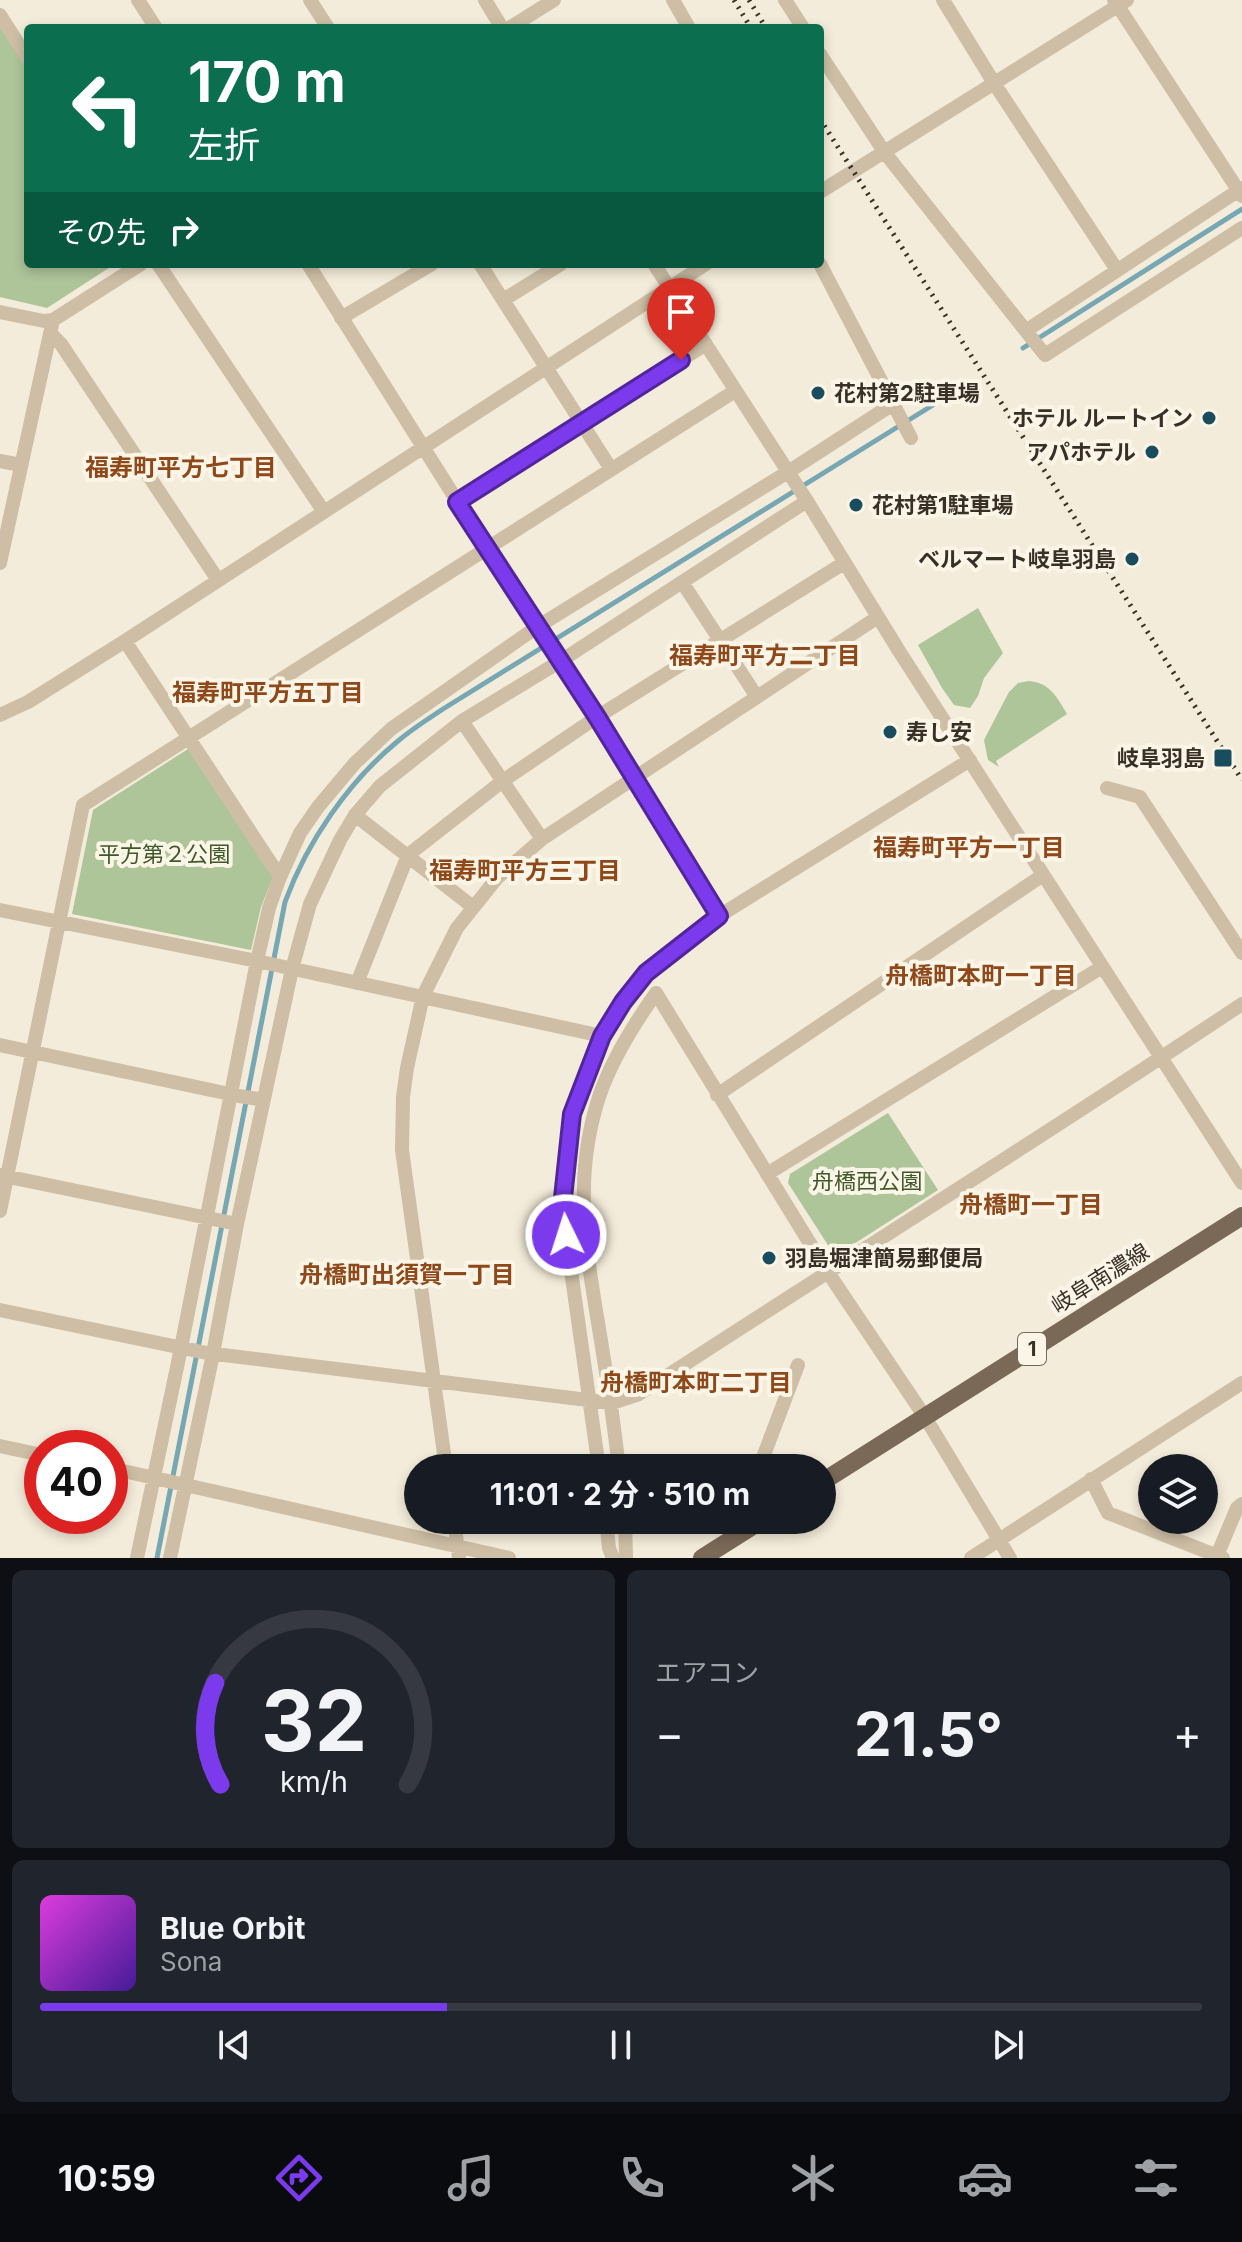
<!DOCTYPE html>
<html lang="ja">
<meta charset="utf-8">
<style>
:root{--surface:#171b24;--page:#20242c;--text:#f1f3f6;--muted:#9ea1a6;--line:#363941;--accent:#7c3aed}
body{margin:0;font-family:Inter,"Noto Sans JP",sans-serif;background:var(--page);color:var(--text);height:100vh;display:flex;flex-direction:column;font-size:30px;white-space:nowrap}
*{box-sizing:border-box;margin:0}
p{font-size:26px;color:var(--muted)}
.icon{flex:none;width:44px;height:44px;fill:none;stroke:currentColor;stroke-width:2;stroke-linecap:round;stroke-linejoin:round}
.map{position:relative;height:1558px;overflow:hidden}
.panel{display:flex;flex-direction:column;gap:12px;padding:12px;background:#0d0f14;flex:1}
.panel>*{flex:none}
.guide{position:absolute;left:24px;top:24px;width:800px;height:244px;border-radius:8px;box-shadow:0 4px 12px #0003;background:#0b6e4f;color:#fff;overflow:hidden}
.controls{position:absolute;left:1138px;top:1454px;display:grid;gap:16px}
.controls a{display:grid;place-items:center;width:80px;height:80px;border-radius:50%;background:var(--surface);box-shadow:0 4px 12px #0003;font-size:40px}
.speed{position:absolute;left:24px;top:1430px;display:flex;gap:16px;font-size:40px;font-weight:700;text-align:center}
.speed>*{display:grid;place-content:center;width:104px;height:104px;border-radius:50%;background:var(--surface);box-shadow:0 4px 12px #0003;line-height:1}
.speed .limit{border:12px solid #d22;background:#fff;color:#111}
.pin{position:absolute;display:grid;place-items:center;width:68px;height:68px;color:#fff;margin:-82px -34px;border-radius:50% 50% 50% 0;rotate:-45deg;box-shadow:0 0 8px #0007}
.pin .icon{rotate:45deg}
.me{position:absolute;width:88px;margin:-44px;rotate:356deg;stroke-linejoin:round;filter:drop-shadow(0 0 6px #0008)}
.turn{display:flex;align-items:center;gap:28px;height:168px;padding:0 32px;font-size:36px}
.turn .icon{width:104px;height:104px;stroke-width:2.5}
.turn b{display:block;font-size:56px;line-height:68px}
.then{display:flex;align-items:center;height:76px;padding:0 32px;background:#0003;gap:16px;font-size:30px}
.big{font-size:60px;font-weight:700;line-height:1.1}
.panel .card{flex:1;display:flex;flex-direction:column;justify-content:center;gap:12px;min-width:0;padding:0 28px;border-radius:12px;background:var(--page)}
.panel .dial{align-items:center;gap:0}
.dial svg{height:208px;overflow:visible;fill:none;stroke:var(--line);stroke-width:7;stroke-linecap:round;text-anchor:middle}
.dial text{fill:var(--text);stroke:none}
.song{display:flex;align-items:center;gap:24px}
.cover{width:96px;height:96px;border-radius:12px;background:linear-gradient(135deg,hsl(300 70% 55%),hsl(260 70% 35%))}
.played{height:8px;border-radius:4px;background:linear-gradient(90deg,var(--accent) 35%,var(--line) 35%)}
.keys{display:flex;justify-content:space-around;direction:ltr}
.heat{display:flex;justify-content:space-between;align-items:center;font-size:44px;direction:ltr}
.panel .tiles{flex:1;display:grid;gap:12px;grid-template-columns:1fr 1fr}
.card:last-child{grid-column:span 2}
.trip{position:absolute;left:404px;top:1454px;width:432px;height:80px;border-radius:40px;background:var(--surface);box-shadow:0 4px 12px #0003;font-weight:700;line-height:80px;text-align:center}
.tabs{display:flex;height:128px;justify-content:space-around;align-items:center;background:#090b0e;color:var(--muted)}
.tabs .icon{width:56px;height:56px}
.tabs .current{color:var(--accent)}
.tabs b{font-size:36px;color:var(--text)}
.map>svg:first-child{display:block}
.green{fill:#aec499}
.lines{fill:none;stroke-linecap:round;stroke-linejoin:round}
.stream{stroke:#77a7b3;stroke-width:5}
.minor{stroke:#cdbea5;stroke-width:14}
.major{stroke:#7b6957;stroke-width:18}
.rail{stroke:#382f27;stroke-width:5;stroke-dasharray:2 6;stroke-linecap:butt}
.route-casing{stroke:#51269a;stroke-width:20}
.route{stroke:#7c3aed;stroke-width:14}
.poi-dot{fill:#194d5d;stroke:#fbf5e7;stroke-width:3}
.labels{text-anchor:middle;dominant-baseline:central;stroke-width:8;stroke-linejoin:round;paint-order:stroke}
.shield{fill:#fbf5e7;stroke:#726a61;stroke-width:2}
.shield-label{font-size:20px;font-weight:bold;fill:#382f27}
.poi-label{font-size:22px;font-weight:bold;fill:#382f27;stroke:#fbf5e7;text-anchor:start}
.park-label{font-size:22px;fill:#3f5829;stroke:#fbf5e7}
.street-label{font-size:22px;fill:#382f27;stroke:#fbf5e7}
.neighbourhood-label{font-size:24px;font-weight:bold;fill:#8e4819;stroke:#fbf5e7}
</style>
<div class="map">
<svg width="1242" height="1558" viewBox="0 0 1242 1558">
<rect width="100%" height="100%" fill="#f4ecda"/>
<path class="green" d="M0,27L28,70V264H115L47,308L0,297Z
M978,608L1003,653L984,678L978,696L970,708L954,705L942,688L918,645Z
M1029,681C1050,683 1057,697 1067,714L996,761L999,767L988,760L984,740L999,711L1009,692L1018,683Z
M188,749L273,877L261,907L251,950L72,914L93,810Z
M888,1113L938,1190L835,1256L788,1183L790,1174Z"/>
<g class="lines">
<path class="stream" d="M1023,348L1242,209
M157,1558L285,902C307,842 348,782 398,741C412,729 428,719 443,709L933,405"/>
<path class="minor" d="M138,0L156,28
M310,0L328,28
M485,0L502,28
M673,0L689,28
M785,0L803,28
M943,0L994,83L1117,270
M1114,0L1242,196
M0,15L28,59
M509,28L554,0
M820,54L885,153L1045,355L1242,228
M820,192L1127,0
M158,264L324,512
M308,264L554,655L597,717L719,916
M480,264L611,469
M654,264L807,501L899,651L1242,1183
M820,264L911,438
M503,300L561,264
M0,312L44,321L53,320L141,264
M341,318L432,264
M1027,330L1242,188
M51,334L61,344L218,580
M0,461L21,465
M457,502L706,344
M0,563L53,320
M682,582L757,697
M125,641L280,877
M0,715L28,702L125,641L706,264
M462,721L542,839
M1107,788L1140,797L1242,953
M355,815L473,907
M0,910L257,961L602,1036
M357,983L408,855L504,780L597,717L844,563
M0,1045L239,1096L259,1099L264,1098
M717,1095L1043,875
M767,1174L1102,967
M0,1175L237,1224
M0,1211L83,805L735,391
M0,1310L207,1353L612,1403L639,1394C840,1263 1043,1137 1242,1004
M0,1446L42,1455
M110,1468L509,1558
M446,1468L402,1150L403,1097L407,1068L423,996L457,928L497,878L542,839L878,617
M599,1468L562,1207L572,1114L602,1036L623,1002L646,973L719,916L970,760
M619,1468C614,1425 608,1383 601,1341C587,1254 571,1180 600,1094C613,1057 634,1024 656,993L827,1271L925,1417L1010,1558
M759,1468L798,1365
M1091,1479L1108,1513L1223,1558
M454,1520L459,1558
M606,1520L609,1548L613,1558
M625,1520L626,1558
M137,1558L181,1348L257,961L269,908L280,877L300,833L318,807L355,763L391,729L537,627L788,472L893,404
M170,1558L213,1354L237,1224L292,969L310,904L340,840L355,815L380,786L462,721L559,662L807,501
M971,1558L1242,1383
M1216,1558L1237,1508L1242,1504"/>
<path class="major" d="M822,1482L1242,1216
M702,1558L762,1520"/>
<path class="rail" d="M734,0L751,28
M749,0L766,28
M820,119L1242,780"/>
</g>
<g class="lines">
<g class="route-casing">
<path id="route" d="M566,1235L562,1207L572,1114L602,1036L623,1002L646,973L719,916L597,717L457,502L681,360"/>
</g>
<use href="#route" class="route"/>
</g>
<g class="poi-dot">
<circle cx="818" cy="393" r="8"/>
<circle cx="1209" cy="418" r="8"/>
<circle cx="1152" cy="452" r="8"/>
<circle cx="856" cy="505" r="8"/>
<circle cx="1132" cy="559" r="8"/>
<circle cx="890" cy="732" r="8"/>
<rect x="1213" y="748" width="20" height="20" rx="4"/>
<circle cx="769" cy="1258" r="8"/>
</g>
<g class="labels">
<rect class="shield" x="1018" y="1333" width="28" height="32" rx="6"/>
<g class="shield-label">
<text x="1032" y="1349">1</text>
</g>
<g class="poi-label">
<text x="834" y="393">花村第2駐車場</text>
<text x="1193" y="418" text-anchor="end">ホテル ルートイン</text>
<text x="1136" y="452" text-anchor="end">アパホテル</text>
<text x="872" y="505">花村第1駐車場</text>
<text x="1116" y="559" text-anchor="end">ベルマート岐阜羽島</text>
<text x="906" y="732">寿し安</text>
<text x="1205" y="758" text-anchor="end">岐阜羽島</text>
<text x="785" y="1258">羽島堀津簡易郵便局</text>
</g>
<g class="park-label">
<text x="164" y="854">平方第２公園</text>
<text x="867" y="1181">舟橋西公園</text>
</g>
<g class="street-label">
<text transform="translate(1100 1278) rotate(-32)">岐阜南濃線</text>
</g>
<g class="neighbourhood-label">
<text x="181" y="467">福寿町平方七丁目</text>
<text x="765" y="655">福寿町平方二丁目</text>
<text x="268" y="692">福寿町平方五丁目</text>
<text x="969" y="847">福寿町平方一丁目</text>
<text x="525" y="870">福寿町平方三丁目</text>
<text x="981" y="975">舟橋町本町一丁目</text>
<text x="1031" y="1204">舟橋町一丁目</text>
<text x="407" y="1274">舟橋町出須賀一丁目</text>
<text x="696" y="1382">舟橋町本町二丁目</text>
</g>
</g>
</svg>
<div class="controls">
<a><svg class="icon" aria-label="layers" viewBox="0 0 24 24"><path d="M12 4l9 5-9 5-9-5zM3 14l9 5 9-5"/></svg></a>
</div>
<div class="speed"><div class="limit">40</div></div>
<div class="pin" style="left:681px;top:360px;background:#d93025"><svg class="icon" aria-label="arrive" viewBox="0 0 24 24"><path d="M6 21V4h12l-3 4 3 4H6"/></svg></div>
<svg class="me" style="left:566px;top:1235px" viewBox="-20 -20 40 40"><circle r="17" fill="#7c3aed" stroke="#fff" stroke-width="3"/><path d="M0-11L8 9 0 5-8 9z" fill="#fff"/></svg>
<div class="trip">11:01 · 2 分 · 510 m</div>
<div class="guide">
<div class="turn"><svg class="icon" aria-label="left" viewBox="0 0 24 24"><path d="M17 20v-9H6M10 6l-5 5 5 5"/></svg><div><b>170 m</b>左折</div></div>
<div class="then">その先<svg class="icon" aria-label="right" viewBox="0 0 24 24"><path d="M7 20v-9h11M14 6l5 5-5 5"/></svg></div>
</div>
</div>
<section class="panel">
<div class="tiles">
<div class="card dial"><svg viewBox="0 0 100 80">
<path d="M14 69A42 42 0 1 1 86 69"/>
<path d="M14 69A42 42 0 0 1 12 30" stroke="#7c3aed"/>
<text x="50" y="56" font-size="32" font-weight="700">32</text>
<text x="50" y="72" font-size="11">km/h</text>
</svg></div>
<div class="card"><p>エアコン</p>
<div class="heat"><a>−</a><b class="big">21.5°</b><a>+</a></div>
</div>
<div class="card">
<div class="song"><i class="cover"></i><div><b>Blue Orbit</b><p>Sona</p></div></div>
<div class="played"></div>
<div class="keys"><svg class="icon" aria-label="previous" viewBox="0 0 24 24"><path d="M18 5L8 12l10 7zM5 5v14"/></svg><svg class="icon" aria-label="pause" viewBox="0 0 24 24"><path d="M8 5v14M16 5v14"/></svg><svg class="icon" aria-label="next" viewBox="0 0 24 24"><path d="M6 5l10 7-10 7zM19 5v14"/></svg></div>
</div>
</div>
</section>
<nav class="tabs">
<b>10:59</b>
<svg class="icon current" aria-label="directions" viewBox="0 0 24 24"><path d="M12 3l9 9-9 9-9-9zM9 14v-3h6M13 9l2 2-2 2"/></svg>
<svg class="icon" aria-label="music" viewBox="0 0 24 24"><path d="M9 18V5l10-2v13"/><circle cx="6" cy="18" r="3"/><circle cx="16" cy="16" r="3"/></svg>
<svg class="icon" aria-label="phone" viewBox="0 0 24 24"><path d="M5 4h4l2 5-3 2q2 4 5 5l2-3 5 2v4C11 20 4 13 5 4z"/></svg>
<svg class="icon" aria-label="climate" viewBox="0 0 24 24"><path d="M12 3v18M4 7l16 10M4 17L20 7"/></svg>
<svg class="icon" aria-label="car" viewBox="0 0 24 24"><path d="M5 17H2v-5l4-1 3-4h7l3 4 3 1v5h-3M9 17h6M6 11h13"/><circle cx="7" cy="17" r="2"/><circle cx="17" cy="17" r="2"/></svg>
<svg class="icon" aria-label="filters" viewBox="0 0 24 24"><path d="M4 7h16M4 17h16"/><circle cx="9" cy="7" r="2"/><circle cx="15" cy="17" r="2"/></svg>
</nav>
